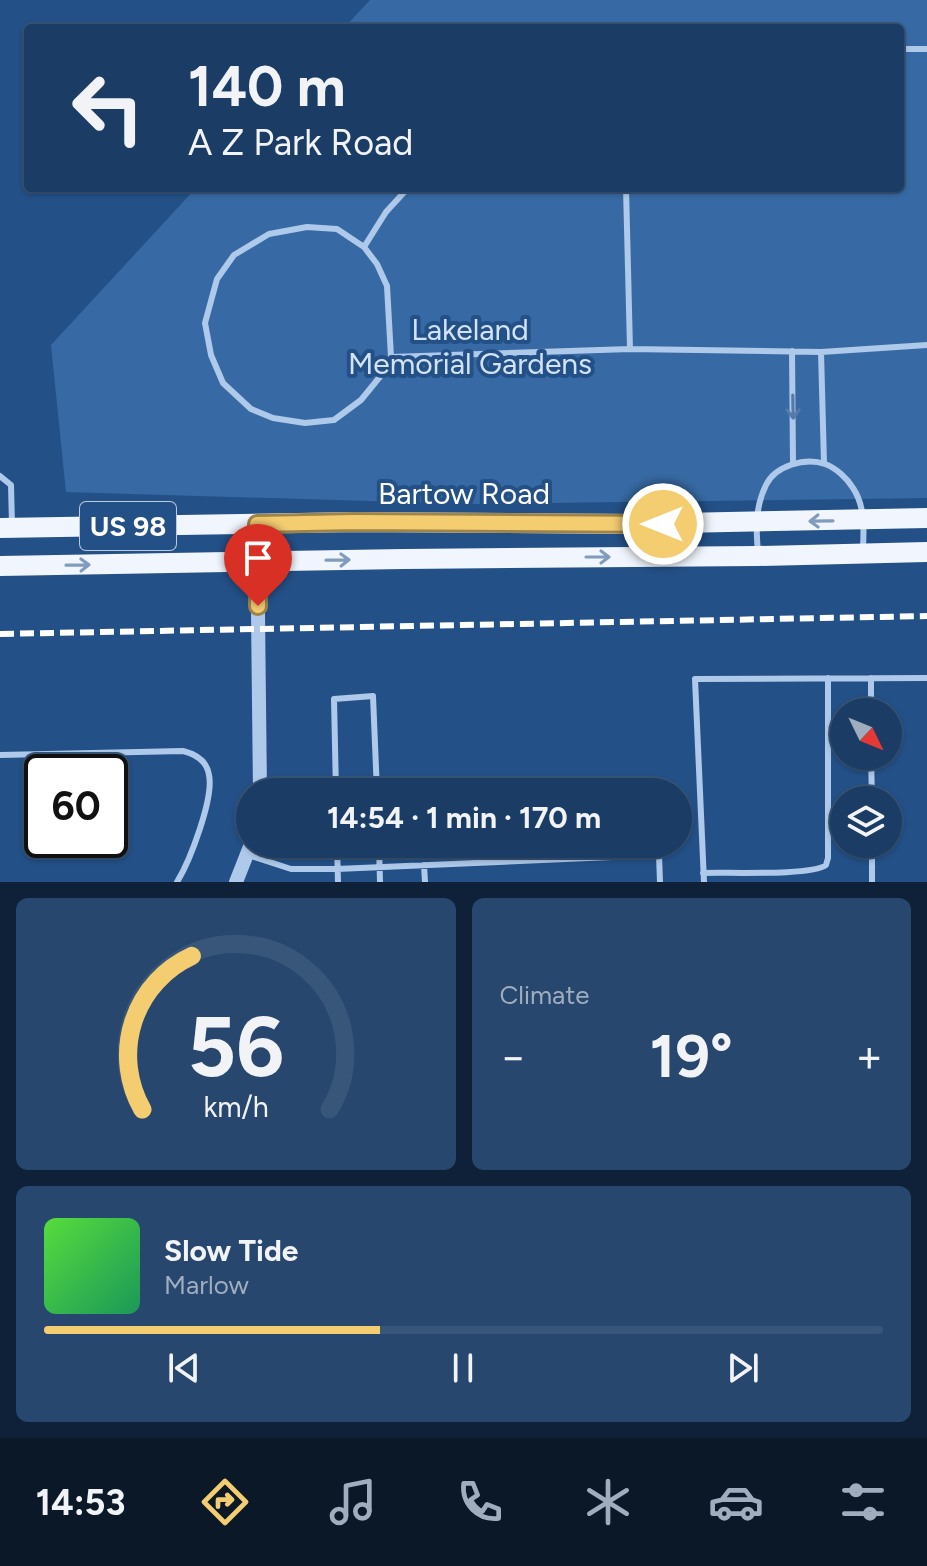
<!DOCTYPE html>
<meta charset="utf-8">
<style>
:root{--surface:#1a3c65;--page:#27476e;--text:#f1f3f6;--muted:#9fadbf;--line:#385679;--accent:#f4cd71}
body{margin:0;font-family:Figtree,sans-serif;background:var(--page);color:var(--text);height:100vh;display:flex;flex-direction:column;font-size:30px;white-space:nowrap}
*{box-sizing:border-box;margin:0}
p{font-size:26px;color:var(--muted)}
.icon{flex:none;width:44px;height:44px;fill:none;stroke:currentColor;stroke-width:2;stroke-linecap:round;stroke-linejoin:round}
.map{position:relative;height:882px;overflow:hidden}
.details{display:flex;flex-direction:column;gap:16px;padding:16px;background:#0e2138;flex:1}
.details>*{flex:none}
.top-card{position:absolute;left:24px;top:24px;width:880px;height:168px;border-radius:8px;box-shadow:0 2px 6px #0004,0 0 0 2px var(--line);background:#1a3c65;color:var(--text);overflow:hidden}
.needle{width:52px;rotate:133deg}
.fabs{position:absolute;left:830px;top:698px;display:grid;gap:16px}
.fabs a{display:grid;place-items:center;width:72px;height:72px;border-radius:50%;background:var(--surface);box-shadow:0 2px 6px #0004,0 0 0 2px var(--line);font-size:40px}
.speed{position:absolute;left:24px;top:754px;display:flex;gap:16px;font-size:40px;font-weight:700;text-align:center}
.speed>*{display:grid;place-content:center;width:104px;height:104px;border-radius:50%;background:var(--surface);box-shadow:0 2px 6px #0004,0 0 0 2px var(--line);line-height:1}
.speed .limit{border:4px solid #111;border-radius:12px;background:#fff;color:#111}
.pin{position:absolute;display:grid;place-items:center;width:68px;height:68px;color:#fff;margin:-82px -34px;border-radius:50% 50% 50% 0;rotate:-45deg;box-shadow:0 0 8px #0007}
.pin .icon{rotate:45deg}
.me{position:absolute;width:88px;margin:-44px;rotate:270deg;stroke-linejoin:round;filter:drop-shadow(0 0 6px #0008)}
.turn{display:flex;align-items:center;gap:28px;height:168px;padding:0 32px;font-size:36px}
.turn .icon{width:104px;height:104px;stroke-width:2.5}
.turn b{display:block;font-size:56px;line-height:68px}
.big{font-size:60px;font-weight:700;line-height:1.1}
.details .tile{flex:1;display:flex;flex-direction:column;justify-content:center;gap:12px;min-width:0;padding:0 28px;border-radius:12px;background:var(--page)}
.details .dial{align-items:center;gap:0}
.dial svg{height:208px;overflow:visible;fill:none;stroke:var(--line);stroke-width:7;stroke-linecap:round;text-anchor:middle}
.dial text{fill:var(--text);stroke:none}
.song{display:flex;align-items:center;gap:24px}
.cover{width:96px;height:96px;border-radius:12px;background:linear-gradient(135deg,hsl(110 70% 55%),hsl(150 70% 35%))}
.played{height:8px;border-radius:4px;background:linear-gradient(90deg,var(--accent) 40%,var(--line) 40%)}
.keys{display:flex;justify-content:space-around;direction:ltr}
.heat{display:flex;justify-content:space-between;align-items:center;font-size:44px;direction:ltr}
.details .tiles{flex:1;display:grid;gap:16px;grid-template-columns:1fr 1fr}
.tile:last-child{grid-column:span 2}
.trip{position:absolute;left:236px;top:778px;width:456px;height:80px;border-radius:40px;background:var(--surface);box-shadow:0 2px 6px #0004,0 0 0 2px var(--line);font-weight:700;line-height:80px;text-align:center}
.dock{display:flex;height:128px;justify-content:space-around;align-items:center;background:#0a1828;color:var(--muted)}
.dock .icon{width:56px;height:56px}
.dock .active{color:var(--accent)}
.dock b{font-size:36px;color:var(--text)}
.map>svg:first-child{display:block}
.green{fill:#376aa4}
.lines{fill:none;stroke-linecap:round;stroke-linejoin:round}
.service{stroke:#aec9e9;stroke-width:6}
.tertiary{stroke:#aec9e9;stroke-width:14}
.primary{stroke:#f1f6fe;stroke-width:20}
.rail{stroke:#fff;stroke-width:6;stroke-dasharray:14 6;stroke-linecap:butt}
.oneway{stroke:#547aa9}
.oneway2{stroke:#809bbd}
.route-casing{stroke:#9f8549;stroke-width:20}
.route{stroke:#f4cd71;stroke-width:14}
.labels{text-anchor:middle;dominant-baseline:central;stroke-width:8;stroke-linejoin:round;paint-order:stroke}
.shield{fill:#235087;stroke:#bdcadb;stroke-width:2}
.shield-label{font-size:28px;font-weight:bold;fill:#fff}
.park-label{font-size:30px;fill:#d2e3f7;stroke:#235087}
.street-label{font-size:30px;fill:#fff;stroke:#235087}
</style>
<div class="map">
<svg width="927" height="882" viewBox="0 0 927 882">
<rect width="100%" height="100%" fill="#235087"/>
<path class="green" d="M370,0H927V498L470,504L66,492L51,345L196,188H900V28H344Z"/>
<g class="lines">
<path class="service" d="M900,49H927
M626,188L630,349
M307,227L337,229L364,247L377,264L387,286L391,357L383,373L361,400L334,420L305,423L273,418L251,409L223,383L211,355L205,323L217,279L234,255L269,234Z
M364,247L386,212L408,188
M792,351L793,463
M821,352L824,463
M391,357L630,349L821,352L927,345
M0,476L11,485L12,524
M758,553C756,530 755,507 766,485C775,466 805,457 825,464C836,468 847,478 853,488C865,506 864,528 863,548
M871,678V712
M0,755L183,751C195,754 207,761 209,775C214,798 190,861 177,882
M871,756L872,800
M336,792L334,699L373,696L377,792
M337,844L338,882
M379,844L380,882
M872,844V882
M248,855L291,869H337L659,855L660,882
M424,865L425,882
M703,873C727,872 812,876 826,865L828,858V678
M704,882L695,679L927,678"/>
<path class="tertiary" d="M257,524L260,792
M236,882L251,844"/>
<path class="primary" d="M0,528L355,522L632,524L927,518
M0,566L404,559L758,556L927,552"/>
<path class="rail" d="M0,634L927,616"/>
</g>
<defs><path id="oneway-shaft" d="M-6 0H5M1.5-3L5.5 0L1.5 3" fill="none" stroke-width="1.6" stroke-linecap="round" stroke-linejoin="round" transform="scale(2)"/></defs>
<use class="oneway" href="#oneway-shaft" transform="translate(793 407) rotate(89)"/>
<g class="oneway2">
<use href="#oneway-shaft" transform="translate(821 521) rotate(179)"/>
<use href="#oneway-shaft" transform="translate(598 557)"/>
<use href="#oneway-shaft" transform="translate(338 560) rotate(-1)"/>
<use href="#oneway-shaft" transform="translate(78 565) rotate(-1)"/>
</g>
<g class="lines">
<g class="route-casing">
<path id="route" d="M258,606L257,524L355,522L663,524"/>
</g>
<use href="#route" class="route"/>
</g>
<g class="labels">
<rect class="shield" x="80" y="502" width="96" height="48" rx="6"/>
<g class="shield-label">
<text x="128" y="526">US 98</text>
</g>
<g class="park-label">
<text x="470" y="329">Lakeland<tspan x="470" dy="34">Memorial Gardens</tspan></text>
</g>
<g class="street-label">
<text x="464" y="493">Bartow Road</text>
</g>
</g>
</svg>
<div class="fabs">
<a><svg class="needle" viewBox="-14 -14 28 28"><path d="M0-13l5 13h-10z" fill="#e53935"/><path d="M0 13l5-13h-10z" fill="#9fadbf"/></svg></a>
<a><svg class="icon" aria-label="layers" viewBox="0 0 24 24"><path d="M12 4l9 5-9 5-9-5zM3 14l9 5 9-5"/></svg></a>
</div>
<div class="speed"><div class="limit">60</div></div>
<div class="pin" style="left:258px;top:606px;background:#d93025"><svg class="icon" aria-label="arrive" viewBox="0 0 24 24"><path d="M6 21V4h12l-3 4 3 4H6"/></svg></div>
<svg class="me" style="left:663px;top:524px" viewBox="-20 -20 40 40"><circle r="17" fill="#f4cd71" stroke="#fff" stroke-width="3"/><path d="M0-11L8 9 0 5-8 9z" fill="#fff"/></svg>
<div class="trip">14:54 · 1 min · 170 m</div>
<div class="top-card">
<div class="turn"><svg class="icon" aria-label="left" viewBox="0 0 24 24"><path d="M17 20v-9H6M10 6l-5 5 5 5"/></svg><div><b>140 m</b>A Z Park Road</div></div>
</div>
</div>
<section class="details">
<div class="tiles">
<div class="tile dial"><svg viewBox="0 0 100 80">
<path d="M14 69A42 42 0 1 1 86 69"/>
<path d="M14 69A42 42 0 0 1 33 10" stroke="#f4cd71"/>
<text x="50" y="56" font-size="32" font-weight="700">56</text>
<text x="50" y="72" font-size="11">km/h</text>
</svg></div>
<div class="tile"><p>Climate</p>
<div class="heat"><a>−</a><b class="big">19°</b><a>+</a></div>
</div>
<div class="tile">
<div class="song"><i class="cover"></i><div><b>Slow Tide</b><p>Marlow</p></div></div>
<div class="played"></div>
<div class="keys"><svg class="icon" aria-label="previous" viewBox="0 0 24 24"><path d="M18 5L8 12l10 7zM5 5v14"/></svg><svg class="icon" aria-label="pause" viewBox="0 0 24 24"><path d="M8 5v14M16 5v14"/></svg><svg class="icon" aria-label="next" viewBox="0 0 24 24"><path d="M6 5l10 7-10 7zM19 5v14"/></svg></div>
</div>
</div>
</section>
<nav class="dock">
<b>14:53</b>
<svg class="icon active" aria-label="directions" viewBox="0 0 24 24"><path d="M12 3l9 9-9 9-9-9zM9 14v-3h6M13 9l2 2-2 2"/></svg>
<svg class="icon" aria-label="music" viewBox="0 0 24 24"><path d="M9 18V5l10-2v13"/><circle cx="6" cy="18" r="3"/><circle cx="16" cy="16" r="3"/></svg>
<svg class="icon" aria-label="phone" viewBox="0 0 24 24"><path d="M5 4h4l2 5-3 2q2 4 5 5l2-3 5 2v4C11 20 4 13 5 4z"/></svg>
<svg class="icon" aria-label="climate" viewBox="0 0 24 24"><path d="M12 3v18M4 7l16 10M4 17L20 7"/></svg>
<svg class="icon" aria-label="car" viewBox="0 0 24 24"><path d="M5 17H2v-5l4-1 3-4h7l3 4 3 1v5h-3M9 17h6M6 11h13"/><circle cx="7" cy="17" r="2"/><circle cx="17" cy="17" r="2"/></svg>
<svg class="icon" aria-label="filters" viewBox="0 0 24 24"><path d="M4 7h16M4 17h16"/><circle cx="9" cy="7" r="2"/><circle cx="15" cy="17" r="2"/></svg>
</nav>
